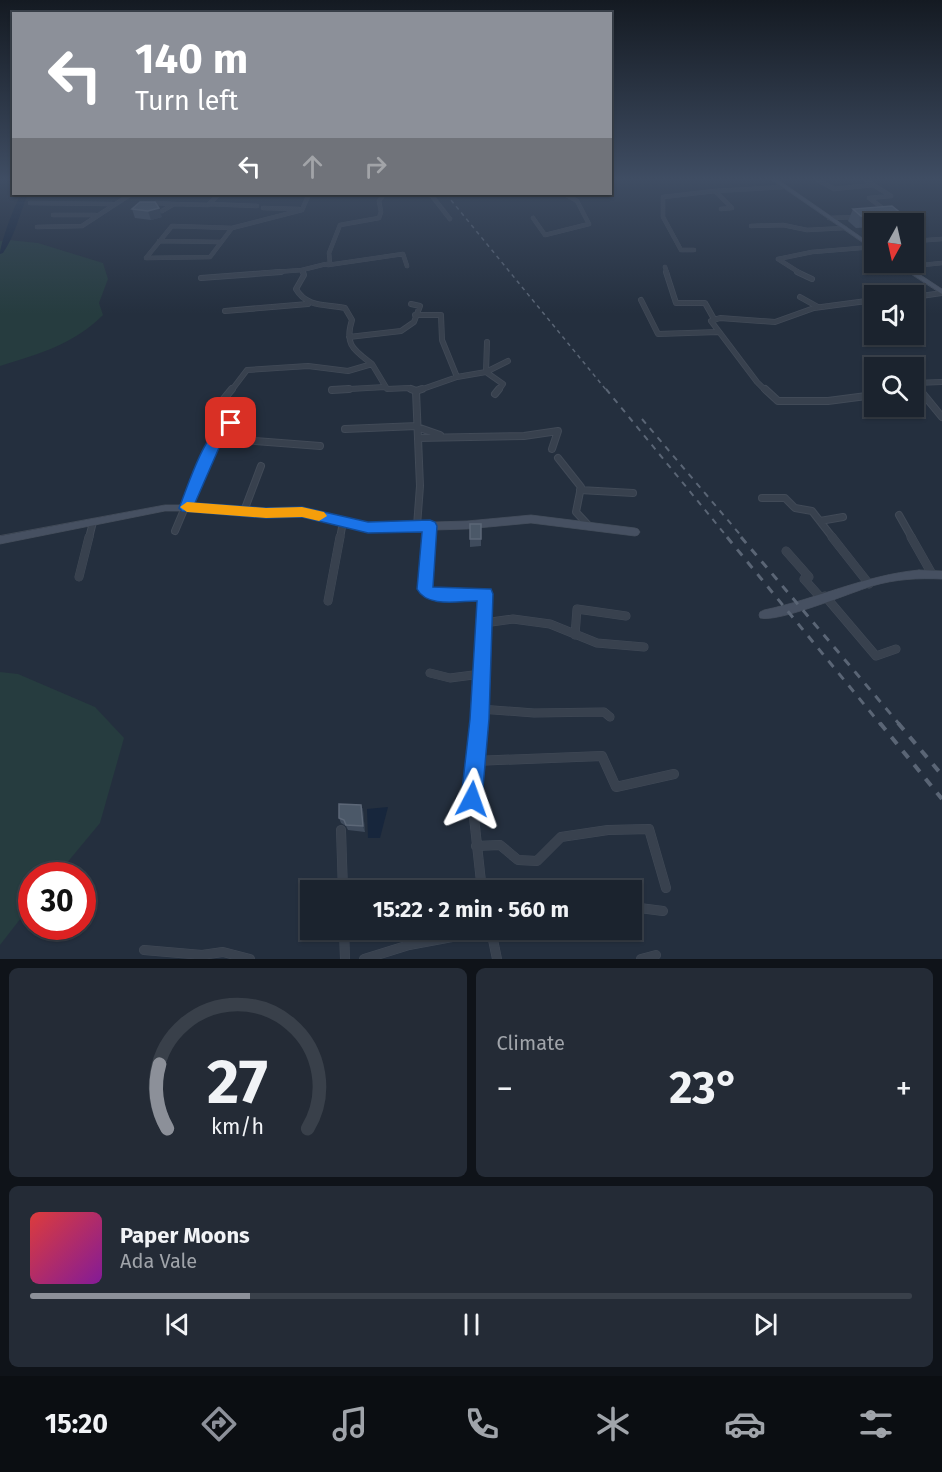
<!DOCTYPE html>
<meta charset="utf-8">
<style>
:root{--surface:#1b232e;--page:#242b36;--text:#f1f3f6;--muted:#a0a4aa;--line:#39404a;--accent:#8c9099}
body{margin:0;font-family:"Fira Sans",sans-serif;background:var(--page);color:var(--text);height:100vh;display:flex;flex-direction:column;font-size:22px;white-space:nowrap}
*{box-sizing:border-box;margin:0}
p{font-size:20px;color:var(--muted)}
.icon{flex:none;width:33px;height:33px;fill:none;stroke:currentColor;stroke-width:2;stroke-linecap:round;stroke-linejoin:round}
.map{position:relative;height:959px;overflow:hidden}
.drawer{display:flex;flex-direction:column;gap:9px;padding:9px;background:#0f1319;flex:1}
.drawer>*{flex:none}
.guide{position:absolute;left:12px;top:12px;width:600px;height:183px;border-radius:0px;box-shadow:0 2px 4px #0004,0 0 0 2px var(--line);background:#8c9099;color:#fff;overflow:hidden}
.needle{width:39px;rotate:188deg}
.buttons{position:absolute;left:864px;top:213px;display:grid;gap:12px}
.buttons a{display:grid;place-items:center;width:60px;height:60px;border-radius:0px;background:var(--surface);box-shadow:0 2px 4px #0004,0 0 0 2px var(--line);font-size:30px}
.speed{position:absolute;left:18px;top:862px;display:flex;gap:12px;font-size:30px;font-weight:700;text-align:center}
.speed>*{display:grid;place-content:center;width:78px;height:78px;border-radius:50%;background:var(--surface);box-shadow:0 2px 4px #0004,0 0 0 2px var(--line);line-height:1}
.speed .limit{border:9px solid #d22;background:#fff;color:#111}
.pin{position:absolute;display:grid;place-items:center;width:51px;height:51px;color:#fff;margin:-26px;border-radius:12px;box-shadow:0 3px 9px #0006}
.me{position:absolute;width:66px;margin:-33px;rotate:4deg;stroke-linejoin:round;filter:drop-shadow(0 0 4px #0008)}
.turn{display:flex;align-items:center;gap:21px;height:126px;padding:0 24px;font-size:27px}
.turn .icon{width:78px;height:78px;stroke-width:2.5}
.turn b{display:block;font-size:42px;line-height:51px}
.lanes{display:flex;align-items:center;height:57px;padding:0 24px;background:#0003;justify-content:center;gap:30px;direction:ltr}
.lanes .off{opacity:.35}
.big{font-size:45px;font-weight:700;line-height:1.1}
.drawer .widget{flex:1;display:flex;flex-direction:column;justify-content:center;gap:9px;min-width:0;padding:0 21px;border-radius:9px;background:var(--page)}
.drawer .dial{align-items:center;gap:0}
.dial svg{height:156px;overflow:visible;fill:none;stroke:var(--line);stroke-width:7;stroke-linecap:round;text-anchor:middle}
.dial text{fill:var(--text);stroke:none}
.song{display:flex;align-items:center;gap:18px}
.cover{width:72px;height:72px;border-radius:9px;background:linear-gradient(135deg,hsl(0 70% 55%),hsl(290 70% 35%))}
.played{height:6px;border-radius:3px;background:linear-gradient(90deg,var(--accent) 25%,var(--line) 25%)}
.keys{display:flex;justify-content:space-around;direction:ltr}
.heat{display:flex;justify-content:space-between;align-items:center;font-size:33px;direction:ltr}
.drawer .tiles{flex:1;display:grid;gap:9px;grid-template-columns:1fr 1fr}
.widget:last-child{grid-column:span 2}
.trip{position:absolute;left:300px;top:880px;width:342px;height:60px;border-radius:0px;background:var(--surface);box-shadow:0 2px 4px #0004,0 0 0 2px var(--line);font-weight:700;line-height:60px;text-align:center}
.tab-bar{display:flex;height:96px;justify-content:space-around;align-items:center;background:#0b0e12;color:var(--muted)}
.tab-bar .icon{width:42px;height:42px}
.tab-bar .selected{color:var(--accent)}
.tab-bar b{font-size:27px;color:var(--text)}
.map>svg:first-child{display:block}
.green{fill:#263c3f}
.water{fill:#17263c}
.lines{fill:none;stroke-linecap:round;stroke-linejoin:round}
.river{fill:#17263c;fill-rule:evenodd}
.minor-far4-casing{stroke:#414a57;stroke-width:4.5}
.minor-far3-casing{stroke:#414a57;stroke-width:6}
.minor-far2-casing{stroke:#414a57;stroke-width:8}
.minor-far1-casing{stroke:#414a57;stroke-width:9}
.minor-casing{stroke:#414a57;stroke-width:10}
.secondary-casing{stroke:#414a57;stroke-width:1}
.minor-far4{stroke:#38414e;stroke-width:4}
.minor-far3{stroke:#38414e;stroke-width:4.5}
.minor-far2{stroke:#38414e;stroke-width:6}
.minor-far1{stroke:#38414e;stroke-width:8}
.minor{stroke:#38414e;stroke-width:9}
.secondary{fill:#465061;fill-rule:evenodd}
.rail-far3{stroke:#5a6575;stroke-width:1.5;stroke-dasharray:4 4;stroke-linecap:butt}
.rail-far2{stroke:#5a6575;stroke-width:2;stroke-dasharray:6 6;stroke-linecap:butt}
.rail-far1{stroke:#5a6575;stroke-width:3;stroke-dasharray:8 8;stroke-linecap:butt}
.rail{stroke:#5a6575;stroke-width:4;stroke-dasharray:9 9;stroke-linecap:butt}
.wall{fill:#3f4b5c}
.shaded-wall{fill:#2f3b4b}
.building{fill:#4b5868;stroke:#5c6777;stroke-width:1.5}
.route{fill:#1a73e8;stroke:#114b97;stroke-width:1.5}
.slow{fill:#f59e0b}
</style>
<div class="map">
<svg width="942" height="959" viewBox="0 0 942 959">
<rect width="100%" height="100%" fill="#242f3e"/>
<path class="green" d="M9,240L38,243L103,263L108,279L99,303L103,315C74,344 39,354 0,366V241Z
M0,672L18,674L95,707L124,738L100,823L56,876H32L31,905L0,945Z"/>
<path class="water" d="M388,807L380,838H368L367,809Z"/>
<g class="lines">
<path class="river" d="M21,194H28C19,214 16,234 3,253L0,254C0,244 15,204 21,194Z"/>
<g class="minor-far4-casing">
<path id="minor-far4" d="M816,179L834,189L873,185
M864,179L891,196L869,198L888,212
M44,194H128
M427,194L432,196L450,219
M30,203L112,204
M156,203L173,204
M209,204L257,206
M263,208L299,209
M721,209L732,208L715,191L784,187
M162,211L174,204L208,205L219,194
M53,215H95
M533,218L545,235L589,224L577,201L565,194
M829,218L858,217
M172,226L232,228L210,257L146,258Z
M751,226L783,225L807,230L845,228
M37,227L82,226L131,194
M232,228L302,210L309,194
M159,241L220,242
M914,241L942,239
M694,250H681L663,217V197L715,191
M328,265L403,254L407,266
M665,267L667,273
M903,267L942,263
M262,273L302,270
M303,273L302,270L330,263L329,253L340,225L379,218L381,212L379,201L384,194
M800,273L778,259L812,252L873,247"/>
</g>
<g class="minor-far3-casing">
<path id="minor-far3" d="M666,272L676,303H705L714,319
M797,272L812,279
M201,278L281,272
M800,297L818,307
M914,297L942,293
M641,300L658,334L718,332
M225,311L308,304
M415,315H441L442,340L457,377L486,372L487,342
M349,337L401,331L414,322L420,306L411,304
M372,364L387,389L409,388L415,391
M914,383L920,391
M914,383L942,382
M332,390L385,387
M231,391L247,370L308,366L348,371L372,364C354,350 344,345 352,320L345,308C326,304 307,308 296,289L304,275L303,272
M417,391L457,377
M498,391L503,384L486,372L508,361
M766,391L757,382L711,321L720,318L775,322L814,308L874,300"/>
</g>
<g class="minor-far2-casing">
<path id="minor-far2" d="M411,389L416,391L420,486L417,526
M765,389L778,401H828L874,395
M919,389L942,417
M332,390L349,389
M416,391L422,389
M495,394L499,389
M417,427L440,435
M345,429L417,426
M220,432L255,441L320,446
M418,438L524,436L558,431L552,449
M558,458L581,487L576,512L589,526
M580,490L633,493
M762,498H785L795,508L812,511L833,538
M244,511L261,466
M899,515L912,538
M820,521L843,517
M175,531L208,453L220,432L231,423L234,415L223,400L232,389
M89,538L93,522
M340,538L343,522
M429,538L430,526"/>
</g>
<g class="minor-far1-casing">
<path id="minor-far1" d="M429,537L425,589L430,594H485L479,725
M832,537L869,584
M911,537L932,574
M786,551L809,577L804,579L821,598
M79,577L89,537
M825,596L876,656L896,649
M328,601L340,537
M484,623L513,619L550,624L597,643L644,647
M575,635L577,609L626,616
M430,673L450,678L481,674
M480,709L534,713L604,712L610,717"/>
</g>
<g class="minor-casing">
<path id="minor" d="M480,723L472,799L482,891
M474,761L602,756L616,787L674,774
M341,830L343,891
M476,846L500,845L518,860L537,861L561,837L608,830L649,829L666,888
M632,907L663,911
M344,930L345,959
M491,930L497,959
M144,950L202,955L223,952L250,959
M364,959L409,945L490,930
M641,959L656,955"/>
</g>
<g class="secondary-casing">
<path id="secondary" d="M771,179H777L874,246V250Z
M893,262H901L942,289V294Z
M165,505H212L266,510L302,509L368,524L467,521L531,515L635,528L638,529L640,532L638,535L635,536L531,523L467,529L368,532L302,515L266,516L212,511H165L0,544V536Z
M919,570L942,571V579C918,578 896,579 872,586C850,593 778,623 760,618L759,615L760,612L764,610C817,599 865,575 919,570Z"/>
</g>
<use href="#minor-far4" class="minor-far4"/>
<use href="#minor-far3" class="minor-far3"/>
<use href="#minor-far2" class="minor-far2"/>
<use href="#minor-far1" class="minor-far1"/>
<use href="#minor" class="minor"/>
<use href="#secondary" class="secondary"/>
<path class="rail-far3" d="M446,194L607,391"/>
<path class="rail-far2" d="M606,389L728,538
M642,419L743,538"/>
<path class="rail-far1" d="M727,537L881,725
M741,537L900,725"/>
<path class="rail" d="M880,723L942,799
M898,723L942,775"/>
</g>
<path class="wall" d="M140,202L162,217L151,220L135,218L132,209Z
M853,209L902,214L898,224H874V227L856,228L848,221Z
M470,524L481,539V546L470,547Z
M361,805L363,810L365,832L348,830L346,826L341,823L339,818Z"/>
<path class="shaded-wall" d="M159,208L162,217L151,220L148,211Z
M361,805L363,810L365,832L363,826Z"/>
<path class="building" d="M140,202H155L159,208L148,211L132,209Z
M892,206L902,214L861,216L853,209Z
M470,524H481V539H470Z
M339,804L361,805L363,826L346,825L344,820L339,818Z"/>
<linearGradient id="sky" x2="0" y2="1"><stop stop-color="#141a22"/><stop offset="0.57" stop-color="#3f4d63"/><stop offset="1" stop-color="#3f4d63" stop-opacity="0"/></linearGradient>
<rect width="942" height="314" fill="url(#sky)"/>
<path class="route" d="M231,419L237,423L225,434L195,503L266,508L302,507L368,522L430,520L435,522L437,526L433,587L491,589L493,594L489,719L482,799L479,806L472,809L464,806L461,799L470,719L477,601C459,601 427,608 417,589L422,532L368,533L302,517L266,518L182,511L179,508C189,484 205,427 231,419Z"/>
<path class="slow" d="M187,502L266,508L302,507L324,512L327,516L319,521L302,517L266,518L187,512L180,507Z"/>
</svg>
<div class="buttons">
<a><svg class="needle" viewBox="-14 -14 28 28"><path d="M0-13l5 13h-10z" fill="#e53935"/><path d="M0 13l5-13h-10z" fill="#a0a4aa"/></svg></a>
<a><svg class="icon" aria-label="sound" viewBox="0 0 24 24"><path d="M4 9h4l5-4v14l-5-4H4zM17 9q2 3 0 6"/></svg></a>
<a><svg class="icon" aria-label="search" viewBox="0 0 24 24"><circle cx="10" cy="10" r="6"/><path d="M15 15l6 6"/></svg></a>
</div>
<div class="speed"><div class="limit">30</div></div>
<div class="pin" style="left:231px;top:423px;background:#d93025"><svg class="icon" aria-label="arrive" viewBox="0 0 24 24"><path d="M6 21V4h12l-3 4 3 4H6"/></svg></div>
<svg class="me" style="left:472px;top:799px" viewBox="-20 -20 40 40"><path d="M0-17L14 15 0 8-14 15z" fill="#1a73e8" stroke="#fff" stroke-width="4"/></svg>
<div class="trip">15:22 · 2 min · 560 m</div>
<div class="guide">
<div class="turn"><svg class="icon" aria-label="left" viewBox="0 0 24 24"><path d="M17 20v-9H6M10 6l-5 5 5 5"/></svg><div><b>140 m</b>Turn left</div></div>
<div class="lanes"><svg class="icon" aria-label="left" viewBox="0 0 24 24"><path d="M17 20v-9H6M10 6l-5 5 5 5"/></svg><svg class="icon off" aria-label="ahead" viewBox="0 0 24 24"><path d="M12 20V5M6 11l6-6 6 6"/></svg><svg class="icon off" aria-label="right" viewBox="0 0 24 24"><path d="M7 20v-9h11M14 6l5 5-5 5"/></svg></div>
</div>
</div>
<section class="drawer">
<div class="tiles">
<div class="widget dial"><svg viewBox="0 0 100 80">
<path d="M14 69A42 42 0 1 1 86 69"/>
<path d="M14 69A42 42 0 0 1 10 36" stroke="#8c9099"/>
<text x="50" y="56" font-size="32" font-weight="700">27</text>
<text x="50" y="72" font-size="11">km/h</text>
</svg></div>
<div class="widget"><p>Climate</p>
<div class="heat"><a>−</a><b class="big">23°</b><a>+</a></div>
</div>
<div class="widget">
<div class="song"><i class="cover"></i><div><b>Paper Moons</b><p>Ada Vale</p></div></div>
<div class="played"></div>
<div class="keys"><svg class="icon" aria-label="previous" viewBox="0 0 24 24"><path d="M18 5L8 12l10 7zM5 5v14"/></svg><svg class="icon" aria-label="pause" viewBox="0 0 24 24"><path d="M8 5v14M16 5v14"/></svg><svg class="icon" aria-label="next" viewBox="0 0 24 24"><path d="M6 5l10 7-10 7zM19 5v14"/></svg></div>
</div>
</div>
</section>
<nav class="tab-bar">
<b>15:20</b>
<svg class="icon selected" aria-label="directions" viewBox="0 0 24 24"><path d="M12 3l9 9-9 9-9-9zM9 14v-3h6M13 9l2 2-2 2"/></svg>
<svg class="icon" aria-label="music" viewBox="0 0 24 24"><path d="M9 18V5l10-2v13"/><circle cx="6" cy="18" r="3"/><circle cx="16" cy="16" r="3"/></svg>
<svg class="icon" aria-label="phone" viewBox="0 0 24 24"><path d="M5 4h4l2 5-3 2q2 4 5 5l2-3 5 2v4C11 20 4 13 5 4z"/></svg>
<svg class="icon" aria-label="climate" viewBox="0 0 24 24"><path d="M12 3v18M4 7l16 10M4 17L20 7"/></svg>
<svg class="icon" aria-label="car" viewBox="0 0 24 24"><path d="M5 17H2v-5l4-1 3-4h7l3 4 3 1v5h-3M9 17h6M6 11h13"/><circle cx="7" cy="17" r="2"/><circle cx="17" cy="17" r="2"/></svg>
<svg class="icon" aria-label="filters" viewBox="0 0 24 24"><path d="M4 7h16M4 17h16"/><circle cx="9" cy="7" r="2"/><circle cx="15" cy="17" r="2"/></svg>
</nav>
